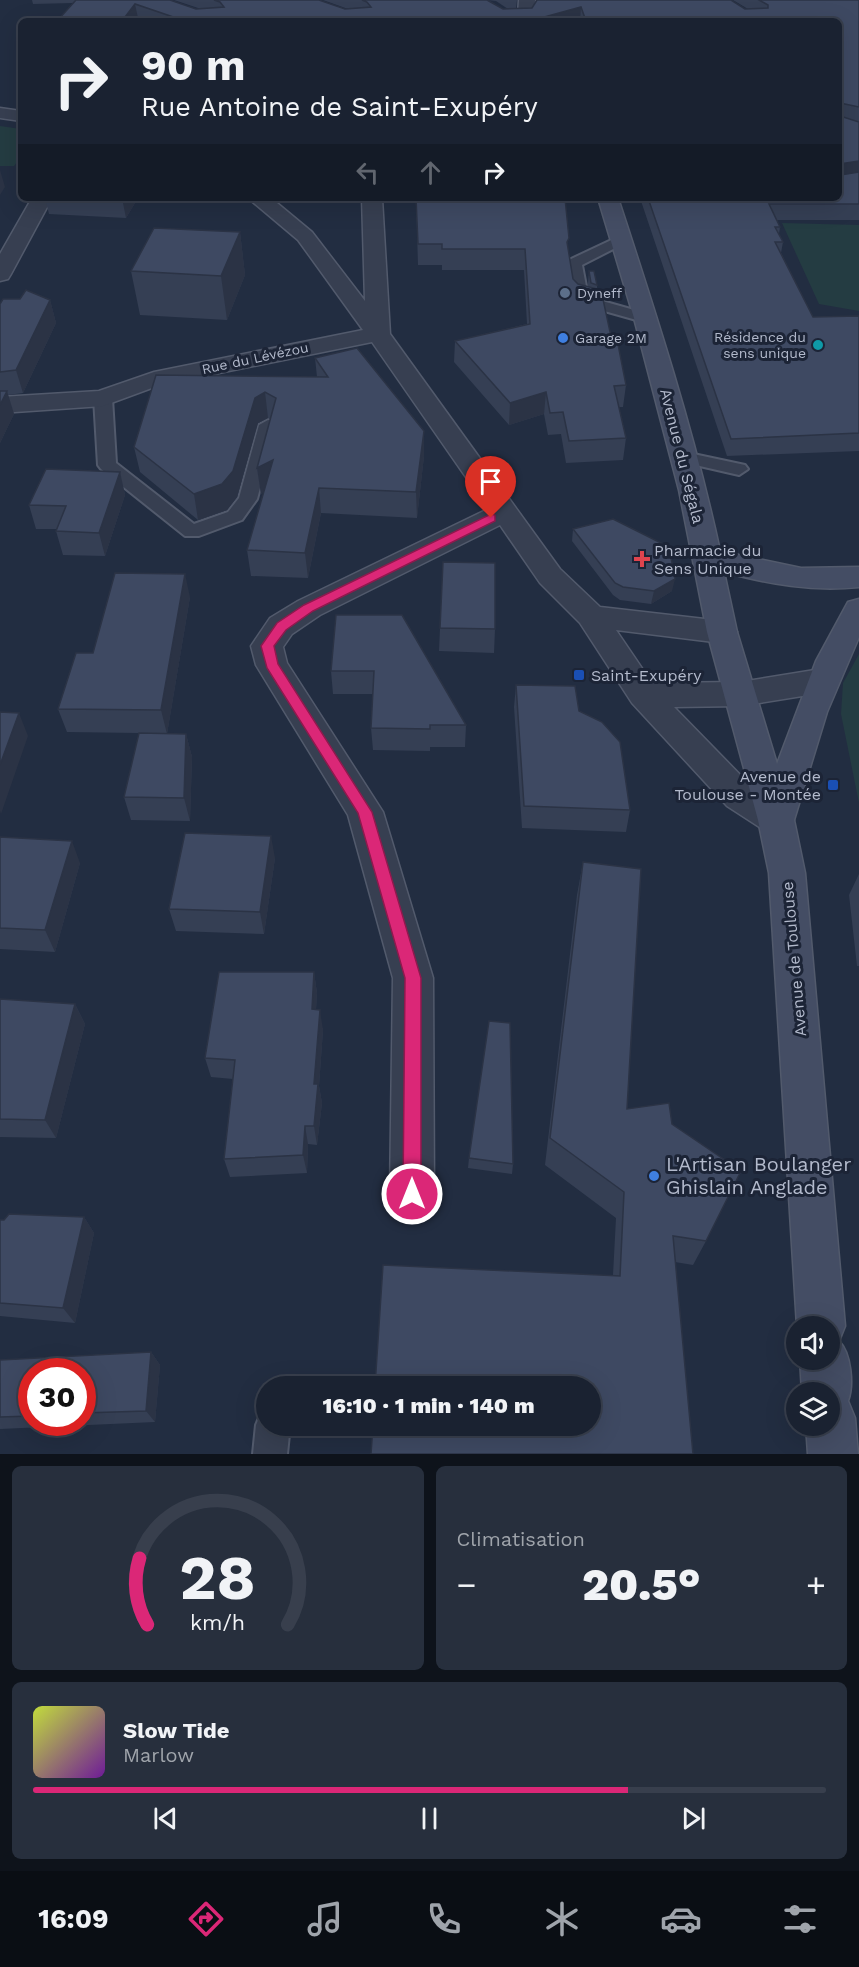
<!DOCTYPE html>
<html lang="fr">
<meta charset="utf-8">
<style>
:root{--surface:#1a2231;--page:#272f3d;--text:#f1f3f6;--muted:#9fa4ab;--line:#383f4d;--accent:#db2777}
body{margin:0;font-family:"Work Sans",sans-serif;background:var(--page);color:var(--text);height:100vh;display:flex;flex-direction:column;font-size:22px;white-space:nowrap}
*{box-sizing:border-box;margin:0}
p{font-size:20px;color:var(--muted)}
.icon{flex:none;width:33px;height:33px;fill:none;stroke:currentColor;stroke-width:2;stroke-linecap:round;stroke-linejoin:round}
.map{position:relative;height:1454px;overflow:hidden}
.details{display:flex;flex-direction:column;gap:12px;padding:12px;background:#0e131b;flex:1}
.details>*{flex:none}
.hud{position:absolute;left:18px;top:18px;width:824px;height:183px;border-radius:9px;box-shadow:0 6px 24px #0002,0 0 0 2px var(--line);background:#1a2231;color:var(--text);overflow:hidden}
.tools{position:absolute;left:786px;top:1316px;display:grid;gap:12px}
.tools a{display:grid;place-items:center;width:54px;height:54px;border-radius:50%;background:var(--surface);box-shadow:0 6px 24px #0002,0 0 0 2px var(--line);font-size:30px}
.speed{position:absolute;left:18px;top:1358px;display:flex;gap:12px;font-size:30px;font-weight:700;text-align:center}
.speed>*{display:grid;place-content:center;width:78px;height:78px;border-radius:50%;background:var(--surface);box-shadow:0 6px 24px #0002,0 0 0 2px var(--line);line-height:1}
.speed .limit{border:9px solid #d22;background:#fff;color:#111}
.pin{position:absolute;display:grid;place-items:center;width:51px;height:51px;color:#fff;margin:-62px -26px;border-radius:50% 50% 50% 0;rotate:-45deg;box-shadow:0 0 6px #0007}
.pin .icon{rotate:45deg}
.me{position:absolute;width:66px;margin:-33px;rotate:0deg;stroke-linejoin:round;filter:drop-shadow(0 0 4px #0008)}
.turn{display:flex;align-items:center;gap:21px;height:126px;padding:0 24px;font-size:27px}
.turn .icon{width:78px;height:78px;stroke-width:2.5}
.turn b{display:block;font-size:42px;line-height:51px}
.lanes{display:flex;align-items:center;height:57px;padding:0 24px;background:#0003;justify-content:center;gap:30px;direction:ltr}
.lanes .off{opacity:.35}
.big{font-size:45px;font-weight:800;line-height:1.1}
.details .widget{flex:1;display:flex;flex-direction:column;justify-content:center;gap:9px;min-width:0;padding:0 21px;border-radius:9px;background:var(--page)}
.details .dial{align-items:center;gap:0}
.dial svg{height:156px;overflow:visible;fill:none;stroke:var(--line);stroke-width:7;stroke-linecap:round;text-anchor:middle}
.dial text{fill:var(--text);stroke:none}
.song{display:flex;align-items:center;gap:18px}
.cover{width:72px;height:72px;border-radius:9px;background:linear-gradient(135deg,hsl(70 70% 55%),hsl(280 70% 35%))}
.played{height:6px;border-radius:3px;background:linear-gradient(90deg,var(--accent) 75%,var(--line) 75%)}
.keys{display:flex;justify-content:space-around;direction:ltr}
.heat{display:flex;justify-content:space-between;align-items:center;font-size:33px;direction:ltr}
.details .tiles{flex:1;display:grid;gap:12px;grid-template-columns:1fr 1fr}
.widget:last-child{grid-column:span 2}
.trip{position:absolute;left:256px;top:1376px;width:345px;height:60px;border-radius:30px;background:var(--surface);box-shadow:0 6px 24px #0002,0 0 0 2px var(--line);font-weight:800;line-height:60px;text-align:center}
.dock{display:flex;height:96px;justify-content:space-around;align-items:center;background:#0a0e14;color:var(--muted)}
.dock .icon{width:42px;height:42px}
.dock .current{color:var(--accent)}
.dock b{font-size:27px;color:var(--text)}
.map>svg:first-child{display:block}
.green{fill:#243c42}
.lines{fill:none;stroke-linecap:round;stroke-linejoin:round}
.service-casing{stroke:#525a6c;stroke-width:4}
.minor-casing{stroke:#525a6c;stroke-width:3}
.secondary-casing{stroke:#525a6c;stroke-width:3}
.service{fill:#373f51;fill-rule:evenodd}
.minor{fill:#373f51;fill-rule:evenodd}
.secondary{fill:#444d64;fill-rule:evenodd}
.wall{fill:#353f54;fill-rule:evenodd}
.shaded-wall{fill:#2b3345}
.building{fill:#3e4962;stroke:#2b3345;stroke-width:1.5}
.route{fill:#db2777;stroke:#8e194d;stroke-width:1.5}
.service-dot{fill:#5c6f8a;stroke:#1c2436;stroke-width:2}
.shop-dot{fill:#3f7fe0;stroke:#1c2436;stroke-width:2}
.culture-dot{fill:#0f9aa8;stroke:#1c2436;stroke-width:2}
.health-dot{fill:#e0444e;stroke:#1c2436;stroke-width:2}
.transit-dot{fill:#1a4fb4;stroke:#1c2436;stroke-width:2}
.labels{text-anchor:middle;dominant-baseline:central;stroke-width:6;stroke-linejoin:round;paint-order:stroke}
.far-poi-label{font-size:14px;fill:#b3bacc;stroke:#1c2436;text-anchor:start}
.far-street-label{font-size:14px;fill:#b3bacc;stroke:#1c2436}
.street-label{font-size:16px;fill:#b3bacc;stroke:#1c2436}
.poi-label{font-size:16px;fill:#b3bacc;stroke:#1c2436;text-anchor:start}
.near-poi-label{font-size:20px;fill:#b3bacc;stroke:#1c2436;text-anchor:start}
</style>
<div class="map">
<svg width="859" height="1454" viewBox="0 0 859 1454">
<rect width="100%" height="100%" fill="#222d41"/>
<path class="green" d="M0,126L21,129V157L14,166H0Z
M782,223L859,225V311L819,304Z
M859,654V803L841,714L843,683Z"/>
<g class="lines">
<g class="service-casing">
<path id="service" d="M622,235L629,239L627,242L582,265L588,297L652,315L654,318L652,321H640L576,303L573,300L567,263L569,260Z
M103,393L112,398L116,463L194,524L228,512L239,498L259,425L268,420L274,421L277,425L257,499L242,520L199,536H185L101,469L98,465L94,398Z
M684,452L745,465L748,469L739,475L678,461L675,457Z
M267,1410V1425H290L287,1454H253L256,1425L261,1413Z"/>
</g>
<g class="minor-casing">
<path id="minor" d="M519,0H535L534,14L529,21H513L518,14Z
M0,108L21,111V121L0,118Z
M32,198H52L11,274L8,279L0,281V254Z
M248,198H271L312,232L365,301L362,198H382L390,334L560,569L600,607L722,621L733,624L737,632L733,640L722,643L616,630L652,683L741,682L821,669L832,673L837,681L832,689L821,693L741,706L674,707L751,786L788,810L794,820L788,830L776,834L764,830L727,806L632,703L580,623L540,583L500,525L320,615L292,634L283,647L287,663L383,812L433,978L434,1194L428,1210L412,1216L396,1210L390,1194L393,978L348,815L256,665L251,646L270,618L298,601L488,509L372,342L160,385L103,406L0,413V397L99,391L154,372L363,330L298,240Z"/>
</g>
<g class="secondary-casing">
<path id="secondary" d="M598,198H618C656,314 694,431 720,551L801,568L859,567V587C812,592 769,584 724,572L737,632L777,764L816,661L848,602L859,599V637L827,712L794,820L805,873L845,1326L839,1341C851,1353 854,1385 848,1401L855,1418L858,1454H808L806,1425H830V1392H802L800,1359H830V1326H797L769,873L758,820L707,632L679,490L634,318Z"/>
</g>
<use href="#service" class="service"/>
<use href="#minor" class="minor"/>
<use href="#secondary" class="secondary"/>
</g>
<path class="wall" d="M32,0H170L196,9H201L174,0H319L345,9H348L323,0H517L516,9L532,8L537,0H731L745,9H748L733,0H859V220H777L780,227L779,234L783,242L781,253L813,317L859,316V451L727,456L640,198H838V21H146L138,18L136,21H57L73,3L33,4ZM488,0L496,1L508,9H503Z
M45,198H138L126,218L49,214Z
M416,198H565L568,251L573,279L578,284L588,287V283L589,271L597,285V289L626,385L623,407H619L626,438L623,460L566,463L561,434L548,435L544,414L509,425L454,362L455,341L527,324L524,270H442V265H418Z
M240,232L245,275L227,320L140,315L131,271Z
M50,300L56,323L23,393L8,395L14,414L0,443V304Z
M315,358L424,456L417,518L321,513L308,578L251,576L247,550L264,492L261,494L257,468L270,419L268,418L258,423L237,497L227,510L198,520L140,472L134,447L156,375L317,377Z
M120,472L125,495L105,556L63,555L56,531L57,529H36L29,505Z
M573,529L672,591L651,604L620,600L613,595L572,541Z
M190,597L167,734H186L192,757L190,821L131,820L124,797L139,733L67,732L58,709L93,653Z
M336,615L466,725L465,747H430V751L373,750L371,728L373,694H333L331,671Z
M440,628L495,629L494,653L439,651Z
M516,685L579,711L630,810L626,832L522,828L514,707Z
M0,837L80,863L55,952L0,949Z
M275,858L264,934L176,931L169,909Z
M583,862L627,1109L672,1124L706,1241L693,1265L675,1262L693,1454L613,1275L616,1218L545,1165L577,895Z
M859,874V966H857L849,895Z
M314,972L317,993L316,1009L323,1030L319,1086L322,1103L317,1145L308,1144L307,1173L230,1177L224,1159L233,1079L211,1077L205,1058Z
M0,999L75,1004L85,1024L56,1138L0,1137Z
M469,1158L513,1164L512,1174L468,1168Z
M84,1217L94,1233L75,1323L0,1316V1220Z
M151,1352L160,1365L155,1422L0,1429V1360ZM32,1371H82V1422H32Z"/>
<path class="shaded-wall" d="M135,4L138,18L136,21H122Z
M581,7L580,21H543L544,17Z
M859,161V176L838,179L840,164Z
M0,170L5,187L0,195Z
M122,198H138L126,218Z
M240,232L245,275L227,320L221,276Z
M50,300L56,323L23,393L16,370Z
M7,391L14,414L0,443V405Z
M265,392L268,418L258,423L237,497L227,510L198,520L194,494L255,398Z
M546,392L544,414L509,425L510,403Z
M424,431V456L417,518L416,492Z
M273,460L276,486L261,494L257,468Z
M120,472L125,495L105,556L99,533Z
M319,488L321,513L308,578L305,553Z
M185,574L190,597L167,734L161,710Z
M675,579L672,591L651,604L654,591Z
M19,713L28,736L1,814L0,811V765Z
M186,734L192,757L190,821L184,798Z
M271,836L275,858L264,934L260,912Z
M72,841L80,863L55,952L45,930Z
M314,972L317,993L315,1029L312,1009Z
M75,1004L85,1024L56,1138L45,1120Z
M320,1010L323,1030L319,1086L322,1103L317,1145L314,1126V1084Z
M305,1126L308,1144L307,1173L303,1155Z
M84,1217L94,1233L75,1323L63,1308Z
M151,1352L160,1365L155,1422L146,1411Z"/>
<path class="building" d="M76,0H170L196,9L224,7L220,2L214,0H319L345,9L371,7L367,2L362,0H487L503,9L532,8L537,0H731L745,9L768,8V5L759,0H859V107L840,103V116L859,122V161L840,164L841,175L859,172V204H769L780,227H775L783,242H775L813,317L859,316V433L731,439L648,198H838V21H586L581,7L544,17V21H185L135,4L122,21H57Z
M416,198H565L569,238L567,242L573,279L578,284L601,290L612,341L617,339L626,385L614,386L626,438L569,441L563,412L550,413L546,392L510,403L455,341L530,324L525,249H442V244H418Z
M154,228L240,232L221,276L131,271Z
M589,271H594L597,285L591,283Z
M26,290L50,300L16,370L0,372V304L3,299H20Z
M357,348L424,431L416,492L319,488L305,553L247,550L273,460L257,468L276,398L265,392L255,398L233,471L222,484L194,494L134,447L156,375L328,377L315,358Z
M0,391H7L0,405Z
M46,469L120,472L99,533L56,531L66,506L29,505Z
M613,519L669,547L675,579L654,591L623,587L615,583L573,529Z
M443,562L495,563V629L440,628Z
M115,573L185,574L161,710L58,709L76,653H93Z
M336,615H402L466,725H430V729L371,728L374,671H331Z
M516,685L575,686L579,711L602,722L620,742L630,810L524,806Z
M0,712L19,713L0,765Z
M139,733L186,734L184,798L124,797Z
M185,833L271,836L260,912L169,909Z
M0,837L72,841L45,930L0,928Z
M583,862L641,869L627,1109L669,1103L672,1124L741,1171L706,1241L673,1236L693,1454H371L373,1425H591V1386H375L383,1265L620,1276L624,1192L550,1138Z
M219,972H314L312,1009L320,1010L314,1084H318L314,1126H305L303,1155L224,1159L235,1060L205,1058Z
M0,999L75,1004L45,1120L0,1119Z
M489,1021L510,1023L513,1164L469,1158Z
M9,1214L84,1217L63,1308L0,1303V1220H4Z
M151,1352L146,1411L82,1413V1371H32V1416L0,1417V1360Z"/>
<path class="route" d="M491,514L495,515V521L313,611L286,630L274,646L278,664L372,812L421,978V1194L418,1200L412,1203L405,1200L403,1194L405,978L358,813L267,668L261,646L277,623L304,605Z"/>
<circle class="service-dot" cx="565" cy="293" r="6"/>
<g class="shop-dot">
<circle cx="563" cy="338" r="6"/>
<circle cx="654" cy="1176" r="6"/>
</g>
<circle class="culture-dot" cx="818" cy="345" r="6"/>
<path class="health-dot" d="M639 550h6v6h6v6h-6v6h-6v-6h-6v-6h6z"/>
<g class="transit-dot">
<rect x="573" y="669" width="12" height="12" rx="3"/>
<rect x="827" y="779" width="12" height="12" rx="3"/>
</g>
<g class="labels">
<g class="far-poi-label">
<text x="577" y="293">Dyneff</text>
<text x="806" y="337" text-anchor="end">Résidence du<tspan x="806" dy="16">sens unique</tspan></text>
<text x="575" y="338">Garage 2M</text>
</g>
<g class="far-street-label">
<text transform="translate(255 358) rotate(-12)">Rue du Lévézou</text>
</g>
<g class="street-label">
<text transform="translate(682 456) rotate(76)">Avenue du Ségala</text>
<text transform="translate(794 959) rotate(-95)">Avenue de Toulouse</text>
</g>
<g class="poi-label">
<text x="654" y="550">Pharmacie du<tspan x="654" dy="18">Sens Unique</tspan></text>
<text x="591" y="675">Saint-Exupéry</text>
<text x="821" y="776" text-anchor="end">Avenue de<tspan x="821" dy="18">Toulouse - Montée</tspan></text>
</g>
<g class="near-poi-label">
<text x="666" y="1164">L'Artisan Boulanger<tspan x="666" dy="23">Ghislain Anglade</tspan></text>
</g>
</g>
</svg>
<div class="tools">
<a><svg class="icon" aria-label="sound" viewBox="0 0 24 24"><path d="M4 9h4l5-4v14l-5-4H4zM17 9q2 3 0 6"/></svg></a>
<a><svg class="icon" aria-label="layers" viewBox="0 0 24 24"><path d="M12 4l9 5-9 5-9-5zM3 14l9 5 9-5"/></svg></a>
</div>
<div class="speed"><div class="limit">30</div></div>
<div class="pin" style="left:491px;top:518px;background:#d93025"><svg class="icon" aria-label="arrive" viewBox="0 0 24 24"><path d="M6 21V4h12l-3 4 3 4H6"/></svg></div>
<svg class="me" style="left:412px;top:1194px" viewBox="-20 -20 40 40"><circle r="17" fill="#db2777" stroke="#fff" stroke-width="3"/><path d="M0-11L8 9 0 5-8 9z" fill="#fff"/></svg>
<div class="trip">16:10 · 1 min · 140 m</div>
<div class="hud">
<div class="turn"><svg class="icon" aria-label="right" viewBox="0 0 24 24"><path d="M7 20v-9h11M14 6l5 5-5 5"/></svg><div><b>90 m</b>Rue Antoine de Saint-Exupéry</div></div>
<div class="lanes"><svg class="icon off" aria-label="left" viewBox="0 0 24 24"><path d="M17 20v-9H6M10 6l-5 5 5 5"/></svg><svg class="icon off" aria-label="ahead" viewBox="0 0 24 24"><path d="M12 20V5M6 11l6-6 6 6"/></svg><svg class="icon" aria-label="right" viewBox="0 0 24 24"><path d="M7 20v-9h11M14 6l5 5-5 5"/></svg></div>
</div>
</div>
<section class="details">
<div class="tiles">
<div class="widget dial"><svg viewBox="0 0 100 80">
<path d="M14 69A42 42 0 1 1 86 69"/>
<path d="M14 69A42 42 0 0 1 10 35" stroke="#db2777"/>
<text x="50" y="56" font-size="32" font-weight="700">28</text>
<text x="50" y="72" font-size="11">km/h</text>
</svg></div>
<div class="widget"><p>Climatisation</p>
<div class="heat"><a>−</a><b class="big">20.5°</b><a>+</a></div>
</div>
<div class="widget">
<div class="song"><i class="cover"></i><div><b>Slow Tide</b><p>Marlow</p></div></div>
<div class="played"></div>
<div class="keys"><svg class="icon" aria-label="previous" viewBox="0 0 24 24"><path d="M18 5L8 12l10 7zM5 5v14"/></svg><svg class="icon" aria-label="pause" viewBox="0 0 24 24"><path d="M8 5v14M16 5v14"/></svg><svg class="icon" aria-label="next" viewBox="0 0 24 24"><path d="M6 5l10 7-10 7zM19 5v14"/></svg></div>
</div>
</div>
</section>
<nav class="dock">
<b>16:09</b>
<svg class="icon current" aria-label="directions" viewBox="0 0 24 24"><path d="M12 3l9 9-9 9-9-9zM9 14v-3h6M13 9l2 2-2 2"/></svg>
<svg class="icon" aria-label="music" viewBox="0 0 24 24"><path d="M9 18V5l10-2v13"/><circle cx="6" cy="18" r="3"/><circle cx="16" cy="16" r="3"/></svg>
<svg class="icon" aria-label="phone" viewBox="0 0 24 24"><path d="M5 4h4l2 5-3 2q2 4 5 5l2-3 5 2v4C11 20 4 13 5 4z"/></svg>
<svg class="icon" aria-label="climate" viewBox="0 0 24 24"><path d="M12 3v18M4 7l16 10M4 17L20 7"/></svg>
<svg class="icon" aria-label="car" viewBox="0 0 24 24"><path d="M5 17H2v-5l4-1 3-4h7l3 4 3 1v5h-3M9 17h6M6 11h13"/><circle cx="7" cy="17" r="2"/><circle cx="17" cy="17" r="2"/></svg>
<svg class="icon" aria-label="filters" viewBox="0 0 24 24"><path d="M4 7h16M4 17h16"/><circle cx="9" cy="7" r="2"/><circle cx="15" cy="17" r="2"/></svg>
</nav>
